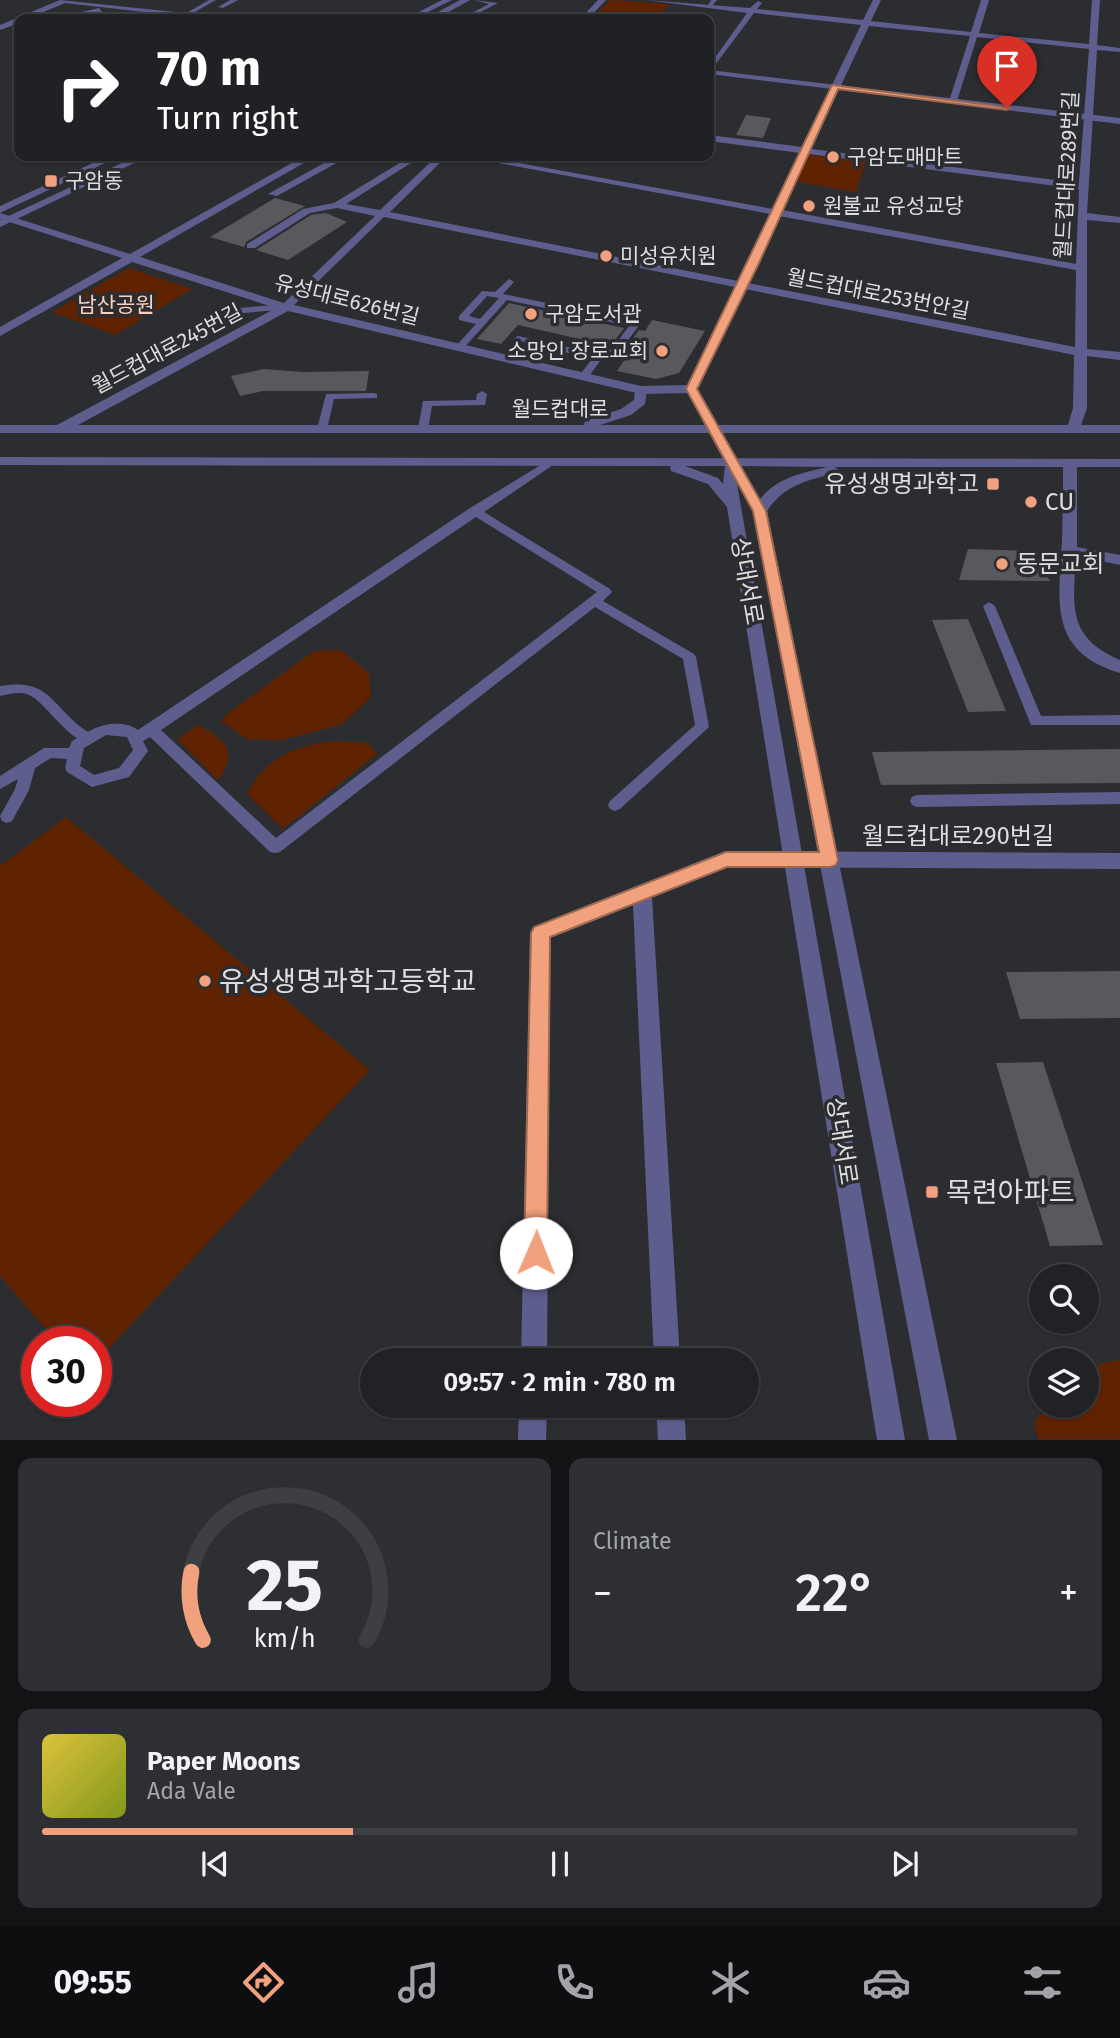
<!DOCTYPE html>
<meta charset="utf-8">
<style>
:root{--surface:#212225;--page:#2d2f32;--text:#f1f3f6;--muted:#a2a4a7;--line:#3e3f42;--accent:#f1a17d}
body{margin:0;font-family:"Fira Sans","Noto Sans KR",sans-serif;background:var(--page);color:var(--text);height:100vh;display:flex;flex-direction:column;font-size:26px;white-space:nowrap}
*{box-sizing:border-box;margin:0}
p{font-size:23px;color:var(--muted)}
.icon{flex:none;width:38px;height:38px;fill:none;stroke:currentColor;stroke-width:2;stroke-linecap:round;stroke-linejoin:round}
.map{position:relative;height:1440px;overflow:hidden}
.details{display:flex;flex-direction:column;gap:18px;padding:18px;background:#121314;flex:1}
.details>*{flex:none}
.top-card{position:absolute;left:14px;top:14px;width:700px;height:147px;border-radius:14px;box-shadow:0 2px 5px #0004,0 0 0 2px var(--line);background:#202124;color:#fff;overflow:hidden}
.controls{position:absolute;left:1029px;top:1264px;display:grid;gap:14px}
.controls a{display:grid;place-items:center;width:70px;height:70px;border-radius:50%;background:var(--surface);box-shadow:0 2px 5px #0004,0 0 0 2px var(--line);font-size:35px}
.speed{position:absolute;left:21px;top:1326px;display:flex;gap:14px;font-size:35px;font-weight:700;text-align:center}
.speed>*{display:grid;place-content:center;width:91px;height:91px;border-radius:50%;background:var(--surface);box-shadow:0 2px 5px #0004,0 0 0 2px var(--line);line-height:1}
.speed .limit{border:10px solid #d22;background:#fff;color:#111}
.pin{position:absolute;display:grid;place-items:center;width:60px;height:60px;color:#fff;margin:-72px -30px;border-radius:50% 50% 50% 0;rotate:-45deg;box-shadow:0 0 7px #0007}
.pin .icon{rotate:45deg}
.me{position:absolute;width:77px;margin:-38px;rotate:1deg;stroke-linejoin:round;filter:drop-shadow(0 0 5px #0008)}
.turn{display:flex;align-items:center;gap:24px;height:147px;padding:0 28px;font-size:32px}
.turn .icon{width:91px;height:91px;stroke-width:2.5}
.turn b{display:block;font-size:49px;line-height:60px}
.big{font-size:52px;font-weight:600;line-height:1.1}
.details .widget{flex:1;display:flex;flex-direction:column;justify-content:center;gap:10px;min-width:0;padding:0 24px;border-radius:14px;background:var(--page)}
.details .dial{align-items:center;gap:0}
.dial svg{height:182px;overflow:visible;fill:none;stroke:var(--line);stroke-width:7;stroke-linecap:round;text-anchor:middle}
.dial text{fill:var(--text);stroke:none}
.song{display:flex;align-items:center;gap:21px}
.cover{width:84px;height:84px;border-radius:10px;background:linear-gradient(135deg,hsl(50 70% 55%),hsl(70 70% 35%))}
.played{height:7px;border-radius:4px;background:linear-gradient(90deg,var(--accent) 30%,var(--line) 30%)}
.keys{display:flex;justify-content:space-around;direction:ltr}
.heat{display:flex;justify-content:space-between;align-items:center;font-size:38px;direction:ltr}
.details .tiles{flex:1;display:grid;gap:18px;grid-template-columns:1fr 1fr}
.widget:last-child{grid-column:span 2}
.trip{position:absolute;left:360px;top:1348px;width:399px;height:70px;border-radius:35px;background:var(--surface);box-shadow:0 2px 5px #0004,0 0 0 2px var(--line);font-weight:600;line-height:70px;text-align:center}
.tabs{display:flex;height:112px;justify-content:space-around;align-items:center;background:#0d0e0f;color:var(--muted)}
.tabs .icon{width:49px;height:49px}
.tabs .selected{color:var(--accent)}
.tabs b{font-size:32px;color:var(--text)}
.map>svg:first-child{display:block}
.green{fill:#5f2301}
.building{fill:#58585d}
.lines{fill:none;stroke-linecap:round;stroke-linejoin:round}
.service{fill:#5d5e8e;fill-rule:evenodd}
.minor{fill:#5d5e8e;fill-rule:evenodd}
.tertiary{fill:#5d5e8e;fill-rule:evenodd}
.route{fill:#f1a17d;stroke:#9d6951;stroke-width:2}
.poi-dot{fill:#f1a17d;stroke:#2c2d31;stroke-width:2.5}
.labels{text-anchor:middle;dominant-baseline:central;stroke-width:7;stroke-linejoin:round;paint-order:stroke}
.far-poi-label{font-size:21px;fill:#dedee1;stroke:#2c2d31;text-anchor:start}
.far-street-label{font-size:21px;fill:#dedee1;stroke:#2c2d31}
.far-park-label{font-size:21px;fill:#fbd0bd;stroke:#2c2d31}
.poi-label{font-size:24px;fill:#dedee1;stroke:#2c2d31;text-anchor:start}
.street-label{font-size:24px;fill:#dedee1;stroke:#2c2d31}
.near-poi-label{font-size:28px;fill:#dedee1;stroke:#2c2d31;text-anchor:start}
</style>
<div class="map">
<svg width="1120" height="1440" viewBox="0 0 1120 1440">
<rect width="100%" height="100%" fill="#2c2d31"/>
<path class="green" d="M610,0L670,4L654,19H592Z
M805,154L866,161L856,192L797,182Z
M129,268L192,289L115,335L52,312Z
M341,650L369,673L371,697L341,725L277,741L247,739L222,722L224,716L314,651Z
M198,725C226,739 239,753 218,780L177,739Z
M336,741L368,743L377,754L283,829L247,794C265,757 296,745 336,741Z
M66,817L370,1070L96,1362V1342H57L0,1276V866Z
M1120,1360V1439H1038L1034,1421L1052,1405H1087V1376L1102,1363Z"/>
<path class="building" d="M746,115L771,118L763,138L736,135Z
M275,198L305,206L246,242L244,247L210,237Z
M326,213L347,222L288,260L256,250L311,215Z
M509,303L624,328L611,346L518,325L501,344L477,339Z
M652,320L705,331L679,373L656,379L617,371L631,350L625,349L639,330L645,331Z
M264,369L302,372L369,371L366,391H263L240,396L231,376Z
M968,549L1034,551L1050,581L959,580Z
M968,619L1006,711L968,712L932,620Z
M1120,749V783L881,785L872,752Z
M1120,971V1018L1020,1019L1006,972Z
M1043,1062L1103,1245L1050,1246L996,1063Z"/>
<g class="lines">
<path class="service" d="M209,0H216L188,16L183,15Z
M230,0H238L223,8L218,7Z
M474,0L498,3L467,19H460L489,4Z
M711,0H717L711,7H707Z
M509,279L514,282L503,294L635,321L640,324L617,355H609L606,360L600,361L588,378L584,379L579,376L592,359L513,339L518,336L600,354L604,349H612L629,326L507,300L462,350H456V346L476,324L459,320V316L482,291L495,292ZM487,296L499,298L480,319L469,316Z
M286,304L289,305V309L244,313L187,343L179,341L239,308Z
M482,391L487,394L485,405L432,406L428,429L423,432L418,429L423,401L476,400L477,394Z
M373,393L377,394V398L334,399L327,429L322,432L317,429L326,394Z
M549,460L553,461V465L484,512L610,589L612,592L603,601L694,654L696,657L709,727L620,809L615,811L610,809L608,805L610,801L695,725L683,659L595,607L280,852L275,853L270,852L150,737L143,741L148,751L129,777L92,787L67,772L65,768L67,759L51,758L35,768L29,790L12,821L7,823L2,821L0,816L15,789L18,779L0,789V776L44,748H69L72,741L77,738C60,728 42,700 29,695C20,691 9,694 0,696V686C52,677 51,708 88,732C102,723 124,720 138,730L470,508ZM476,517L597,592L276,838L161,730ZM106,735L127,737L133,750L119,768L94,775L80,766L84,748Z
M989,602L995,606L1041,716L1120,715V725H1031L983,606Z
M1120,792V804L917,807L912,805L910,801L912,797L917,795Z"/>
<path class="minor" d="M60,0L223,17L227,19H205L65,3L27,19H19V23L0,30V25Z
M598,0H606L588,19H580Z
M646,0L750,8L758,1L762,3L757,9L863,20L873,0H881L871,21L971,32L981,0H989L979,33L1089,44L1092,0H1100L1097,45L1120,48V52L1097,50L1087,213L1120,217V223L1087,220V349L1120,352V360L1087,356V408L1079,431H1069L1067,428L1073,408L1074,355L745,289L698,389L739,463L732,467L725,463L688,393L641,394L288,311L65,432H55V426L276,308L132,262L0,336V327L122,258L0,219V213L130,254L304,156H316L140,257L284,303L375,216L337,208L310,213L255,248H247V244L303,209L334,203L411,156H422L346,204L380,210L437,156H447L390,212L738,281L770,214L461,156H480L773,209L800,153L709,141V135L802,147L861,25L754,13L709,73V66L747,13ZM869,26L970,36L949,101L953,104L957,101L977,37L1089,49L1079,183L811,149ZM809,154L1079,189L1076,264L782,210ZM779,216L1076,270L1075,347L748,283ZM384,217L735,287L687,385L641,386L294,305Z
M99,8L102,12L66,19H52Z
M337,156H349L277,196L268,194Z
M352,156H372L367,159Z
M1070,459L1077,463V547L1120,555V565L1076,556C1073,607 1067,637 1120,660V673C1047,651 1059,601 1062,540C1063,514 1063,489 1063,463Z
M726,851L1120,853V869L727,867L652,897L680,1360H654L633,905L550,938L547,1360H521L530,933L533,927Z
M519,1405H547L546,1440H518Z
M656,1405H684L686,1440H658Z"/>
<path class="tertiary" d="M442,0H452L414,19H405Z
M460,0H470L443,15L436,13Z
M709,70L1120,118V124L709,74Z
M108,156H120L0,213V206Z
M137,156H149L0,227V220Z
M641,386L647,390L645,404L631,415L600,425H1120V433H0V425H584L585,421L621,409L634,400L635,390Z
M0,457L1120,459V467H835L839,470L837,473C808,480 784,485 767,511L957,1440H929L753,511L737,484L905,1440H877L727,507L708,484L671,471L670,466L0,465ZM685,466H725L723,484L718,478ZM741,466L828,467C802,473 778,477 760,499Z"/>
</g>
<path class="route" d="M832,85L1011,108L1007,110L838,89L759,263L697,389L766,511L838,860L836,865L830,867H727L550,937L547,1253L544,1261L536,1264L527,1261L524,1253L531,933L534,927L726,852H819L753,511L686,389Z"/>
<g class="poi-dot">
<circle cx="833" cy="157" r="7"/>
<rect x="44" y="174" width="14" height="14" rx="3.5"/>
<circle cx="809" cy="206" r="7"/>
<circle cx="606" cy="256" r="7"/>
<circle cx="531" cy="314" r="7"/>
<circle cx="662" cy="351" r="7"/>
<rect x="986" y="477" width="14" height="14" rx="3.5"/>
<circle cx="1031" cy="502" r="7"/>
<circle cx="1002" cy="564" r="7"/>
<circle cx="205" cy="981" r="7"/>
<rect x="925" y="1185" width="14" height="14" rx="3.5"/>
</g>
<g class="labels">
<g class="far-poi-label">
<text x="847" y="157">구암도매마트</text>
<text x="65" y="181">구암동</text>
<text x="823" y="206">원불교 유성교당</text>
<text x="620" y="256">미성유치원</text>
<text x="545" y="314">구암도서관</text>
<text x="648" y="351" text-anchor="end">소망인 장로교회</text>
</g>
<g class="far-street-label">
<text transform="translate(1067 175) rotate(-87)">월드컵대로289번길</text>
<text transform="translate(878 294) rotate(11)">월드컵대로253번안길</text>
<text transform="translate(347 300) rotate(14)">유성대로626번길</text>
<text transform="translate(167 349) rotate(-28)">월드컵대로245번길</text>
<text x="560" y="409">월드컵대로</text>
</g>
<g class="far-park-label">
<text x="116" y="305">남산공원</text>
</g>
<g class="poi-label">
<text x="979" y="484" text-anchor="end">유성생명과학고</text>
<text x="1045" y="502">CU</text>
<text x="1016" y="564">동문교회</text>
</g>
<g class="street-label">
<text transform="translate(747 581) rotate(80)">상대서로</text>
<text x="958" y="836">월드컵대로290번길</text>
<text transform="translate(842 1141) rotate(81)">상대서로</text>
</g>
<g class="near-poi-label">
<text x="219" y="981">유성생명과학고등학교</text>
<text x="946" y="1192">목련아파트</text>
</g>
</g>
</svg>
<div class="controls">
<a><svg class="icon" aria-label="search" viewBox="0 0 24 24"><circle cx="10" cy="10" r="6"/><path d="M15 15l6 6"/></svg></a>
<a><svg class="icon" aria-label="layers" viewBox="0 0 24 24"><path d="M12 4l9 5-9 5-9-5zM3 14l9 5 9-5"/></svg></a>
</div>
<div class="speed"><div class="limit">30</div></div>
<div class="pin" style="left:1007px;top:108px;background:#d93025"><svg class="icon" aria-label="arrive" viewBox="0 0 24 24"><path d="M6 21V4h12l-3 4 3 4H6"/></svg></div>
<svg class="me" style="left:536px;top:1253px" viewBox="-20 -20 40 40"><circle r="19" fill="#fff"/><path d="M0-13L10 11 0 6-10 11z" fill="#f1a17d"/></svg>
<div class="trip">09:57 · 2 min · 780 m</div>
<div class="top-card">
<div class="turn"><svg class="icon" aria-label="right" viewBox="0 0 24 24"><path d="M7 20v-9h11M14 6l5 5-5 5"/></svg><div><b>70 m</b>Turn right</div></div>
</div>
</div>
<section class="details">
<div class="tiles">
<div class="widget dial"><svg viewBox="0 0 100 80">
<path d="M14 69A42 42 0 1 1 86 69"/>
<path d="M14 69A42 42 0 0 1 9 39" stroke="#f1a17d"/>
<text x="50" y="56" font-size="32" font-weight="700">25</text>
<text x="50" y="72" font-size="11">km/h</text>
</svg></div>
<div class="widget"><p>Climate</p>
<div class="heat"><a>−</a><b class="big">22°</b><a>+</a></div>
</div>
<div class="widget">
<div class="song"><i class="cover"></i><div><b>Paper Moons</b><p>Ada Vale</p></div></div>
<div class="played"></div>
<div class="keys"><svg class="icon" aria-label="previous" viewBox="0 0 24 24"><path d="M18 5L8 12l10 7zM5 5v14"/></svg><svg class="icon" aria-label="pause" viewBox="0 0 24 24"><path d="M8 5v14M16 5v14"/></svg><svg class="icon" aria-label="next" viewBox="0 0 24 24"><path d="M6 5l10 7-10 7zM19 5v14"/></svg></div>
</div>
</div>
</section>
<nav class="tabs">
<b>09:55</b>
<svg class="icon selected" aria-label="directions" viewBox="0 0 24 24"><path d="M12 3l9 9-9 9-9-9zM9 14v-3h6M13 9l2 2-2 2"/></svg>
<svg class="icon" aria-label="music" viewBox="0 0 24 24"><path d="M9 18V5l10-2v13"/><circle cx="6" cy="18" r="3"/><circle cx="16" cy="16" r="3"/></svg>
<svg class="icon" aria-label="phone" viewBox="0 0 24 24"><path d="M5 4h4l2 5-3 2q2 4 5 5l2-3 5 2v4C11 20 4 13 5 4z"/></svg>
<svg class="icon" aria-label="climate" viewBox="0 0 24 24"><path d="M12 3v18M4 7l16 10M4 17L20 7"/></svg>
<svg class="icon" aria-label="car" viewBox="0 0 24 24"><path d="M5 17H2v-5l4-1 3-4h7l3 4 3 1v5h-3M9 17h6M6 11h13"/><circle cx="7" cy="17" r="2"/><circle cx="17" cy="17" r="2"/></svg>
<svg class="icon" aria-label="filters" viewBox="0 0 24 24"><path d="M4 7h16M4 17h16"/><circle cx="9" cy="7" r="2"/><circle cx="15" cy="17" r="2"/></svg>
</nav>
